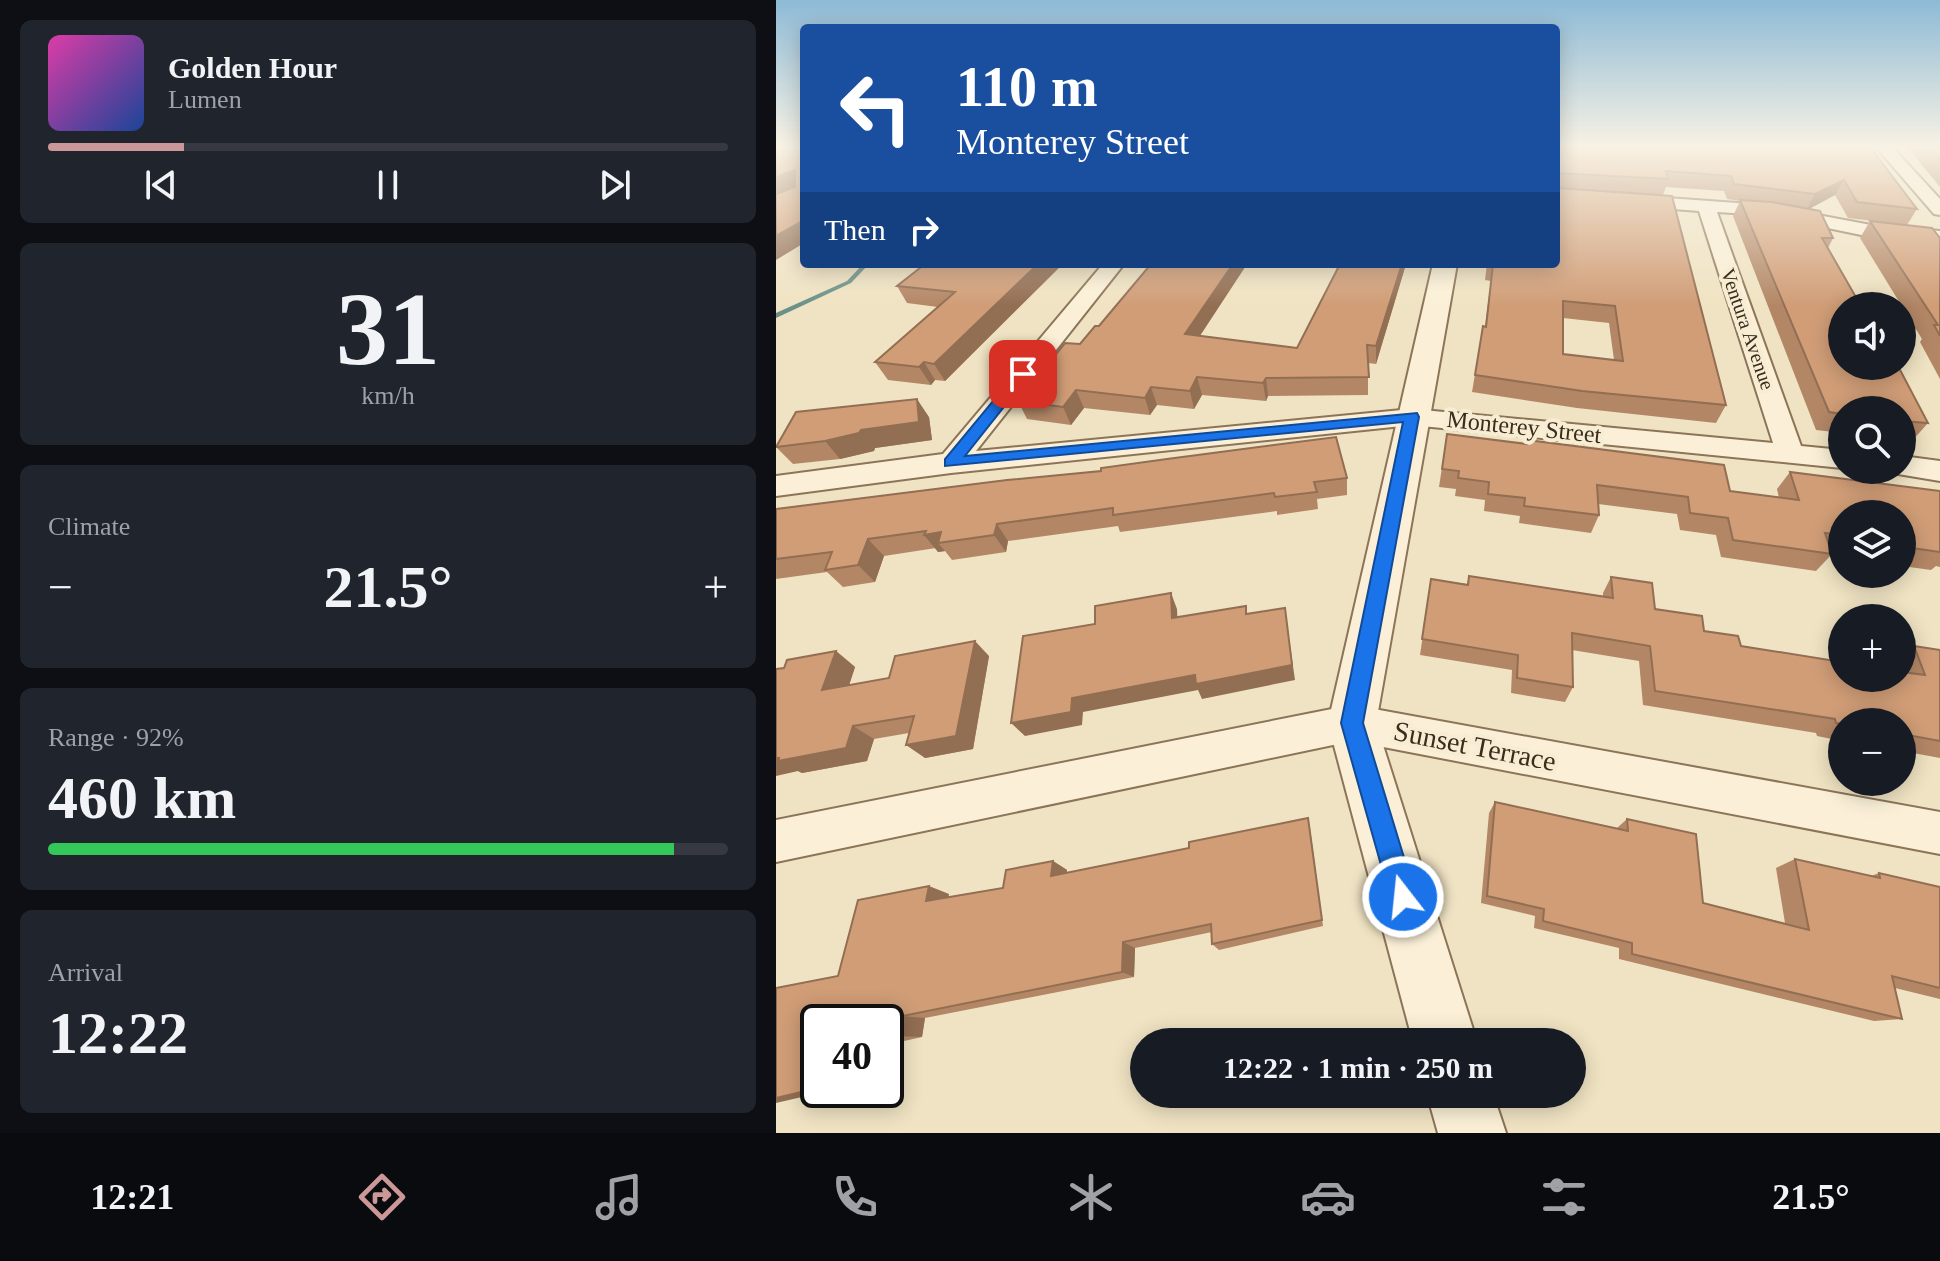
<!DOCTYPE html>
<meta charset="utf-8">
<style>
:root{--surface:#171b24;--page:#20242c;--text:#f1f3f6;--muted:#9ea1a6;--line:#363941;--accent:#cc9798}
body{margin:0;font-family:"Times New Roman",serif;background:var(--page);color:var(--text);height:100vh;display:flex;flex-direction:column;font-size:30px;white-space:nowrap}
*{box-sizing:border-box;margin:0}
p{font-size:26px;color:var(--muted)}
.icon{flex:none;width:44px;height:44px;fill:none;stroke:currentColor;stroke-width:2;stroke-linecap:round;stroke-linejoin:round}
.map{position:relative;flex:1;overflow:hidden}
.sheet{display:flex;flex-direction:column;gap:20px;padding:20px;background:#0d0f14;width:776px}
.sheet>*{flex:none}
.banner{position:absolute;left:24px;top:24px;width:760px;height:244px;border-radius:8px;box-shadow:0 4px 20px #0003;background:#1a4fa0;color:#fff;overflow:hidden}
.buttons{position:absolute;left:1052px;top:292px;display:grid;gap:16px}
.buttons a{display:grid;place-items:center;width:88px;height:88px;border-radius:50%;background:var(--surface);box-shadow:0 4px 20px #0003;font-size:40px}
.speed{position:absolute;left:24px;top:1004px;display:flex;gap:16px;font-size:40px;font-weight:700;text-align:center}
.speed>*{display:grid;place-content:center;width:104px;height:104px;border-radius:50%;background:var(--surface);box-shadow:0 4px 20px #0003;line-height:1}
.speed .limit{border:4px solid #111;border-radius:12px;background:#fff;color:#111}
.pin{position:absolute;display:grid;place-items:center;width:68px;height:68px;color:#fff;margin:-34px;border-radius:16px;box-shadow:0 4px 12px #0006}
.me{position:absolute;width:88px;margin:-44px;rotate:344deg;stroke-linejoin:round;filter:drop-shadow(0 0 6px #0008)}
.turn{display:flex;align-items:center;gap:28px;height:168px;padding:0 24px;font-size:36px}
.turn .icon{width:104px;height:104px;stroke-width:2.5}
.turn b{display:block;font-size:56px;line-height:68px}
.then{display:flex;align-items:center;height:76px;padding:0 24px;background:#0003;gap:16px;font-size:30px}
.big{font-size:60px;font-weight:700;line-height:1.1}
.sheet .tile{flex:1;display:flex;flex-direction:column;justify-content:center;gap:12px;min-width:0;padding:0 28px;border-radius:12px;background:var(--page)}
.sheet .dial{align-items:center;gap:0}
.dial b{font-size:104px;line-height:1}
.song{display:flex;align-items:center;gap:24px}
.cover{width:96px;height:96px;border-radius:12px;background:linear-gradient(135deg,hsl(320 70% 55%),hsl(220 70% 35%))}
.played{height:8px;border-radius:4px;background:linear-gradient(90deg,var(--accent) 20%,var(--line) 20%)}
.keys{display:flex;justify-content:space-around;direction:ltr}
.heat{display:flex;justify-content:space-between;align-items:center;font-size:44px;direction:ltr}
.charge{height:12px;border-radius:6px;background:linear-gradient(90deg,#34c759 92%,var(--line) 0)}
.trip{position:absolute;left:354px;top:1028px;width:456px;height:80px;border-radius:40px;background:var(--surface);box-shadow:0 4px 20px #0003;font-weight:700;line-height:80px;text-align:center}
.tab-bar{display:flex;height:128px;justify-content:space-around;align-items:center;background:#090b0e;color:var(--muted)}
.tab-bar .icon{width:56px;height:56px}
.tab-bar .on{color:var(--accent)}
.tab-bar b{font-size:36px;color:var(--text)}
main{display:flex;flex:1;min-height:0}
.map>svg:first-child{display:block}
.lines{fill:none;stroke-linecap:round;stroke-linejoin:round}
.stream{fill:#6b9289;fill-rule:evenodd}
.minor-casing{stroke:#8c7458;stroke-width:4}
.tertiary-casing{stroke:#8c7458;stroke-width:4}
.minor{fill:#fbf0d7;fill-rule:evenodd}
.tertiary{fill:#fbf0d7;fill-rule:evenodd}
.wall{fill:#b38766;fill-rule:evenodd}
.shaded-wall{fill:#926e53}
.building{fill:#d09d77;stroke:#926e53;stroke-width:2;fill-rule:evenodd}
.route{fill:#1a73e8;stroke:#114b97;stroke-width:2}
.labels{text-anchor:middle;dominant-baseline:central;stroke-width:8;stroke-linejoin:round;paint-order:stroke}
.far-street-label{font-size:20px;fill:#3b2c1d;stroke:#f7edd3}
.street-label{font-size:24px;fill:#3b2c1d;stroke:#f7edd3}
.near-street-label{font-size:28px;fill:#3b2c1d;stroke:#f7edd3}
</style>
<main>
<section class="sheet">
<div class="tile">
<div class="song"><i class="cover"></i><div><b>Golden Hour</b><p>Lumen</p></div></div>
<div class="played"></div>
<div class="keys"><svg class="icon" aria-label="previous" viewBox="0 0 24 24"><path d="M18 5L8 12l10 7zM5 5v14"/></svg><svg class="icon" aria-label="pause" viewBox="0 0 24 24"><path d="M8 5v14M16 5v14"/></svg><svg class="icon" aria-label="next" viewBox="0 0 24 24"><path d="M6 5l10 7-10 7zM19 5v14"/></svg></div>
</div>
<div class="tile dial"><b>31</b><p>km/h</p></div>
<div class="tile"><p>Climate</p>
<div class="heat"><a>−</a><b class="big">21.5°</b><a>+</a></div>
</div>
<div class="tile"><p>Range · 92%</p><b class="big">460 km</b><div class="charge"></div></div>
<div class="tile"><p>Arrival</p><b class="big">12:22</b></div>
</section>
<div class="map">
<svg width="1164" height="1133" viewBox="0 0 1164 1133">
<rect width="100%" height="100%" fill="#f0e3c3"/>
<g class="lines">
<path class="stream" d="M87,264H93L75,283L0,318V313L71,281Z"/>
<g class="minor-casing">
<path id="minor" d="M1100,147H1116L1164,199V215L1158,214Z
M780,190L989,205L1095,225L1164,231V243L1095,237L989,215L941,212L1025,446L1066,450V468L636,425L175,473L0,496V476L167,454L327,264H348L200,451L636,409L997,443L923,211L780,200Z
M1126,456L1164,461V481L1116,473L1114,470H1126Z
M576,705L1164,812V854L576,741L0,862V820Z"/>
</g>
<g class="tertiary-casing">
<path id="tertiary" d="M657,264H681L600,723L701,1042H637L552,723Z
M651,1094H717L730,1133H662Z"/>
</g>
<use href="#minor" class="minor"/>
<use href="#tertiary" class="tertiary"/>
</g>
<path class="wall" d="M780,147H1094L1141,209L1131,225L1072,218L1059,195L1033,209L1057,238L1052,248L1152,423L1136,441L1126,440V410H1066V433L1040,430L957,216L964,201L951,199L948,191L890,187L887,195L950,405L940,423L801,408L696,392L707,326H709L715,281L709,280L711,264H780ZM787,318L833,323L838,360L787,354Z
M1131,147H1164V187Z
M1094,221L1164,238V379L1144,342L1146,339L1084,238Z
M375,264H471L424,336L521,348L561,270L560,264H630L600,364L592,363V395L492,396L490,401L426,395L418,409L381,405L374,415L308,408L295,425L251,419L242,401L323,326Z
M264,285L169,381L159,380L155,385L112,380L99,362L162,307L131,303L121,286Z
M153,417L156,440L99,448L98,451L64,459L17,464L0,447Z
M671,434L750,444L751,440L954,491L1003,498L1001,489L1014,472L1164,491V567L1160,566L1155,570L1126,566V514H1066V554L1056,553V554L1040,571L945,557L940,535L904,530L901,514L822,504L823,515L815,533L743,523L744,516L708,511L709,500L679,496L680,489L663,487Z
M571,478V495L541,499L542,509L501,515V511L344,532L342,526L232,541L230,552L176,560L169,551L162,552L160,548L108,556L99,582L67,587L51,572L0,579V509Z
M693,576L827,596V593L835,577L879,609L928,631L965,646L1126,678V655L1138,646L1164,650V758L1126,751V722H1066V741L1041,736L1040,733L867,705L863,661L796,650L797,687L789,702L735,693L736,670L644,655L655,579L691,584Z
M60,651L79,667L73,685L113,678L213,656L197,749L149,758L133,733L98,739L91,761L26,773L22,771L8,668Z
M719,802L841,828L851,819L927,903L1009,923L1000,868L1019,859L1095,876L1103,873L1164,887V999L1119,988L1126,1019L1098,1021L843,959V948L758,928L759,916L705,903L713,813Z
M534,828L547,926L443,950L436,944V932L359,948L358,977L149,1018L146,1037L110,1045V1022H42L62,976L173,894L172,897L227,888L277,861L291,870L290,873Z"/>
<path class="shaded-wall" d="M19,170L28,184L0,198V177Z
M1068,180L1059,195L1031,210L1039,194Z
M28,220V243L0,260V236Z
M262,264H287L169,381L158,364Z
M457,264H471L413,352L409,334Z
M626,264H630L600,364V346Z
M148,362L159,380L155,385L143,367Z
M421,377L426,395L418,409L414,391Z
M490,378L492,396L490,401L487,383Z
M375,387L381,405L374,415L369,398Z
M300,390L308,408L295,425L287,407Z
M141,399L153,417L156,440L99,448L98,451L64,459L49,441L85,430Z
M221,524L232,541L230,552L218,535Z
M165,532L162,543L169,551L162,552L148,535Z
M92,539L108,556L99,582L82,565Z
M395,593L401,609L402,633L396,618Z
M511,624L519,680L426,699L422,690L307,712L306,725L249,736L235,723L296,698Z
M199,641L213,656L197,749L149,758L130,745Z
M60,651L79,667L67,704L46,690Z
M77,726L98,739L91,761L26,773L22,771L0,776V758Z
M277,861L291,870L289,884L275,876Z
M153,886L173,894L170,909L150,901Z
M347,942L359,948L358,977L346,972Z
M126,1016L149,1018L146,1037L121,1036Z
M42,1088V1090H56L0,1103V1098Z"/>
<path class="building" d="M0,147H28V220L0,236V194L19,187V170L0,177Z
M780,147H1094L1141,209L1081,202L1068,180L1039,194L958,184L955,176L890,171L892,179L781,173L783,188L896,196L950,405L806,391L699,375L707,326L710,327L717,264H715H780ZM787,301L839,306L847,361L787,354Z
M1153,147H1164V160Z
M964,200L996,202L1044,211L1057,238H1046L1085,306H1066V366H1122L1152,423L1126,421V410H1066V414L1053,412Z
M1094,221L1156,228L1164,238V336L1158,325H1162Z
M149,264H262L158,364L148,362L143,367L99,362L179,292L121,286Z
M375,264H457L409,334L521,348L564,264H626L600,346L591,345L593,377L490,378L487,383L421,377L414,391L375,387L369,398L300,390L287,407L242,401L289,343L304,344L319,326H323Z
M141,399L143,422L85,430L83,433L49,441L0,447L20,412Z
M671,434L751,444V440L948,465L954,491L1023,500L1014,472L1164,491V552L1129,547L1126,543V514H1066V535L1049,533L1056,554L957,540L952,518L914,513L912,497L821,485L823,515L748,506L749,498L712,494L713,482L682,478L683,471L666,469Z
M560,437L571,478L538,482L541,492L499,497L498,493L337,515V508L221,524L218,535L162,543L165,532L148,535L150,531L92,539L82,565L49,570L56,552L0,559V509L231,480L325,471V468L391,459Z
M693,576L837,598L835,577L876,583L879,609L926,616L928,631L962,636L965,646L1066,662V678H1126V672L1149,675L1138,646L1164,650V741L1126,734V722H1066V724L1060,723L1059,719L879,691L874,646L796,633L797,687L741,678L742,655L646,639L655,579L692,585Z
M395,593L396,618L470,606V614L509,608L516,665L420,684L419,675L296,698L295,712L235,723L247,636L319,624V606Z
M199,641L180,736L130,745L138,716L77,726L70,748L2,761L3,758H0V669L8,668L11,660L60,651L46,690L113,678L119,656Z
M719,802L852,831L851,819L920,834L927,903L1033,930L1019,859L1104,878L1103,873L1164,887V988L1116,976L1126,1019L856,954V943L767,921L768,909L711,896Z
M532,818L546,920L436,944L435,924L347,942L346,972L126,1016L121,1036L110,1038V1022H42V1088L0,1098V988L62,976L82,900L153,886L150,901L227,888L230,870L277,861L275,876L413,848V842Z"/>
<linearGradient id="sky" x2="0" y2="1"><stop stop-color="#8dbad6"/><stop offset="0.48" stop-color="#f8f2e4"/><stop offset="1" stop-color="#f8f2e4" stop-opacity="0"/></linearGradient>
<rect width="1164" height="306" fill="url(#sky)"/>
<path class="route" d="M247,370L254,374L189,456L641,413L643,417L587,723L640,897L636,906L627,910L618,906L614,897L565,723L627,422L169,466V459L242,371Z"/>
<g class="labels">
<g class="far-street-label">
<text transform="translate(972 329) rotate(71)">Ventura Avenue</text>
</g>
<g class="street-label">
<text transform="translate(748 427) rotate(6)">Monterey Street</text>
</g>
<g class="near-street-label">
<text transform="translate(699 746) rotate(11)">Sunset Terrace</text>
</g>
</g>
</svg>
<div class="buttons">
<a><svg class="icon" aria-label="sound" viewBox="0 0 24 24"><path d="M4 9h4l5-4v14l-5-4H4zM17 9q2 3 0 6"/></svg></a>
<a><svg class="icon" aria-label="search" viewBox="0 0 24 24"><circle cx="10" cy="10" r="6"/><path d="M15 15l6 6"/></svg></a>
<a><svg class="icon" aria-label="layers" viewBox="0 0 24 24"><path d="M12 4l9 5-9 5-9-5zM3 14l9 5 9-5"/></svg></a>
<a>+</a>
<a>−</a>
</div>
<div class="speed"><div class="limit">40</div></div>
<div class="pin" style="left:247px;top:374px;background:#d93025"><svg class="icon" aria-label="arrive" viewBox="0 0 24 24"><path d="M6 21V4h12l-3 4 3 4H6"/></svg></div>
<svg class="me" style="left:627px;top:897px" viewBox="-20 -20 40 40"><circle r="17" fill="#1a73e8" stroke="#fff" stroke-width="3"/><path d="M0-11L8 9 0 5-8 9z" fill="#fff"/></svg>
<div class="trip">12:22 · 1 min · 250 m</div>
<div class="banner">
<div class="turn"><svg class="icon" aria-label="left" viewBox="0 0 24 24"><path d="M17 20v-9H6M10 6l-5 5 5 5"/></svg><div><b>110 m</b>Monterey Street</div></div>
<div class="then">Then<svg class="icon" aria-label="right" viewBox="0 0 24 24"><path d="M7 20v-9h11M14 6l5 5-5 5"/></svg></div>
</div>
</div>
</main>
<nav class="tab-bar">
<b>12:21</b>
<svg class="icon on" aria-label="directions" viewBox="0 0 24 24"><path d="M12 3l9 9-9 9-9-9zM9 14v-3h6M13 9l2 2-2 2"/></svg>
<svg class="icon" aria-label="music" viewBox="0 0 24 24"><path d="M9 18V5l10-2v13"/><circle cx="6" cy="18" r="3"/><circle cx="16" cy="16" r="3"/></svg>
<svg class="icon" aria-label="phone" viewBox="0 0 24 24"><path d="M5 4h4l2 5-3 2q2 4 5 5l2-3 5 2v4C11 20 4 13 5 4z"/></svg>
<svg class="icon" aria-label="climate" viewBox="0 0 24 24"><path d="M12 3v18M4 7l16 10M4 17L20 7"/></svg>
<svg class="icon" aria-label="car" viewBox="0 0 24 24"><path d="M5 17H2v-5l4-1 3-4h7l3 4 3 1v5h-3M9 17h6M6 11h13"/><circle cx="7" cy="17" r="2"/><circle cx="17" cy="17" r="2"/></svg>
<svg class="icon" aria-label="filters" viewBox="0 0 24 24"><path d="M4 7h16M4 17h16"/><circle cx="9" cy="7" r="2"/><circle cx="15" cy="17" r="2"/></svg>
<b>21.5°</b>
</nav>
